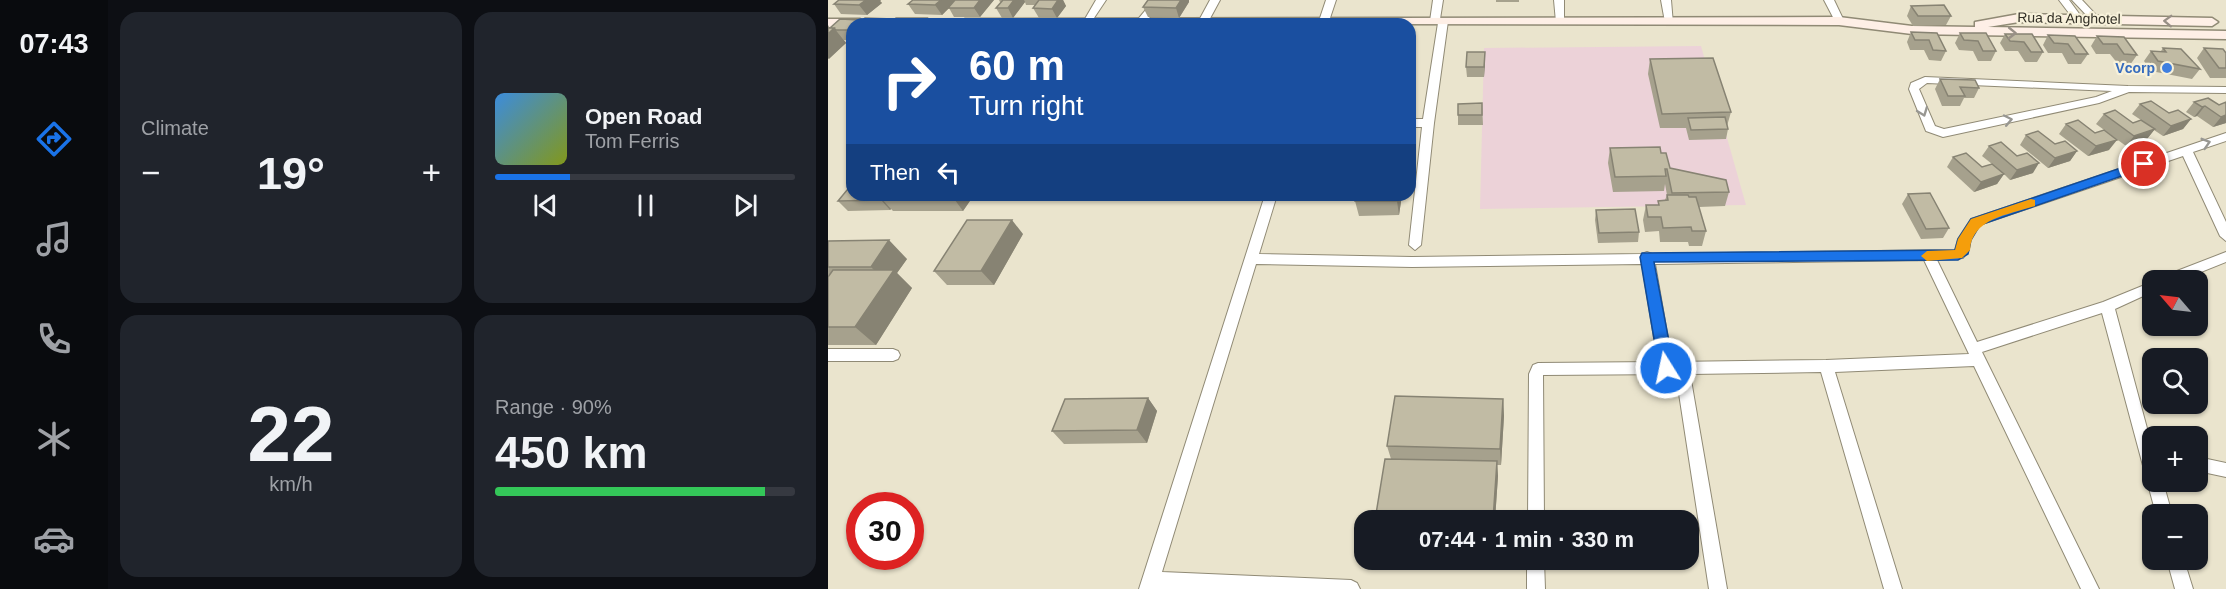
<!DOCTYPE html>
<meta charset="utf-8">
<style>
:root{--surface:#171b24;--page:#20242c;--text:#f1f3f6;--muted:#9ea1a6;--line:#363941;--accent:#1a73e8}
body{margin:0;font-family:Arial,sans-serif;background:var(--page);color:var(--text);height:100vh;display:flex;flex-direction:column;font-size:22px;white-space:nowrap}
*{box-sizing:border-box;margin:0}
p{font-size:20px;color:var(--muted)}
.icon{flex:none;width:33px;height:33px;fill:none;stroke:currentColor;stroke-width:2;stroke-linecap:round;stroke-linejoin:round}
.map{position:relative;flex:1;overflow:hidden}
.drawer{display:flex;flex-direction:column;gap:12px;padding:12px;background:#0d0f14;width:720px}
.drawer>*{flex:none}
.hud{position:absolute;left:18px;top:18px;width:570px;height:183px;border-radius:18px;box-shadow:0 2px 4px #0004;background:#1a4fa0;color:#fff;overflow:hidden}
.needle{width:39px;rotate:298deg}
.buttons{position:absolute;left:1314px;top:270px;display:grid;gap:12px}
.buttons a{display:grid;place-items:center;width:66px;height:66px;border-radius:12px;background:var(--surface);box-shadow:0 2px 4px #0004;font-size:30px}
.speed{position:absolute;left:18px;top:492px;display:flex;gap:12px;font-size:30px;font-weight:700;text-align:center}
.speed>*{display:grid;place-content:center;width:78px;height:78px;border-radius:50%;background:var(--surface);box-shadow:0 2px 4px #0004;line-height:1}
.speed .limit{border:9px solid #d22;background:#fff;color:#111}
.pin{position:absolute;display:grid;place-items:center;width:51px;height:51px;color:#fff;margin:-26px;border:3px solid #fff;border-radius:50%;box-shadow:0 2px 6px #0007}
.me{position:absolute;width:66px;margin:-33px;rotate:350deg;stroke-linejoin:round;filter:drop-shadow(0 0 4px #0008)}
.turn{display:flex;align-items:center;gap:21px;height:126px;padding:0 24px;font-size:27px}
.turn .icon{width:78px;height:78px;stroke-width:2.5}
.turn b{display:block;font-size:42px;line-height:51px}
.then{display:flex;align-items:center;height:57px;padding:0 24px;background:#0003;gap:12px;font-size:22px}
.big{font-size:45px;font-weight:600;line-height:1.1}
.drawer .card{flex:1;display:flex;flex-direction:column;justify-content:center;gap:9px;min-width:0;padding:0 21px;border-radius:18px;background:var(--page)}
.drawer .dial{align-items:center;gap:0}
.dial b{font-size:78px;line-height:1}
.song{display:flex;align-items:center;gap:18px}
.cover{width:72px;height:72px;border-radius:9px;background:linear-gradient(135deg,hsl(210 70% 55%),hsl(70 70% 35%))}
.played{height:6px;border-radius:3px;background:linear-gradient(90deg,var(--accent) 25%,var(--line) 25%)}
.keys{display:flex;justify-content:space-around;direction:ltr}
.heat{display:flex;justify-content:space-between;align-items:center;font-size:33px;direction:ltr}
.charge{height:9px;border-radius:4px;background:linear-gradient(90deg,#34c759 90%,var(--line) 0)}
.drawer .tiles{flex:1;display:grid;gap:12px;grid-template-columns:repeat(2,1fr)}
.trip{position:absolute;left:526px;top:510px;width:345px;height:60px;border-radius:18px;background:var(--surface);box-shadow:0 2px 4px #0004;font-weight:600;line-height:60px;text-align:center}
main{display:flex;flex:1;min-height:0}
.tab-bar{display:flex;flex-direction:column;width:108px;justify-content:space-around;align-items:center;background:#090b0e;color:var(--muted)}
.tab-bar .icon{width:42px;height:42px}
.tab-bar .on{color:var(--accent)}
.tab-bar b{font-size:27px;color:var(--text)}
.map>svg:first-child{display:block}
.commercial{fill:#ecd2d8}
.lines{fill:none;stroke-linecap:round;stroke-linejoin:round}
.street-casing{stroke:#908a75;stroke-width:2}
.secondary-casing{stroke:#908a75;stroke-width:3}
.street{fill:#fff;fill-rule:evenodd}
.secondary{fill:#feefe6;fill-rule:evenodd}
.wall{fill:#a6a18d}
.shaded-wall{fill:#878373}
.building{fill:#c1bba4;stroke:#878373;stroke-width:1.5}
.oneway{stroke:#988f86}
.oneway2{stroke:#989792}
.route{fill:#1a73e8;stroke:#114b97;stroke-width:1.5}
.slow{fill:#f59e0b}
.shop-dot{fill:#3f7fe0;stroke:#f7f1da;stroke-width:2}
.labels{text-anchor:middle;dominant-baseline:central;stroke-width:4.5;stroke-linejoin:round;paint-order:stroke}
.far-street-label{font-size:14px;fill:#322f26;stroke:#f7f1da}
.far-shop-label{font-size:14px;font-weight:bold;fill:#366cbe;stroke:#f7f1da;text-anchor:end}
</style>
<main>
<nav class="tab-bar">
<b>07:43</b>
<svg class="icon on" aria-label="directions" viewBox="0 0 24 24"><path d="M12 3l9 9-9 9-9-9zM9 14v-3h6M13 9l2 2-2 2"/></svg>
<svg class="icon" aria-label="music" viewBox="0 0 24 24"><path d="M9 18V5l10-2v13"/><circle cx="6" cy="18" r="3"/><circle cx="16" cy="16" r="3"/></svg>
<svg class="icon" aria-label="phone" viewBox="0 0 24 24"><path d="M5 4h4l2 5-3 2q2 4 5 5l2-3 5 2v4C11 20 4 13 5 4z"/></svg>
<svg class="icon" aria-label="climate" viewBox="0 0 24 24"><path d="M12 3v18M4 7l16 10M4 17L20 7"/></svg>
<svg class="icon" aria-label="car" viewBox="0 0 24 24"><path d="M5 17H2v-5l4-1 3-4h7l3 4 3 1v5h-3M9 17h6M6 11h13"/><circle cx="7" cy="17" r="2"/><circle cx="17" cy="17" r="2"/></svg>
</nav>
<section class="drawer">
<div class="tiles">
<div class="card"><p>Climate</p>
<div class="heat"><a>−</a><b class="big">19°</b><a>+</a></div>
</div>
<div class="card">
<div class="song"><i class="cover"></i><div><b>Open Road</b><p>Tom Ferris</p></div></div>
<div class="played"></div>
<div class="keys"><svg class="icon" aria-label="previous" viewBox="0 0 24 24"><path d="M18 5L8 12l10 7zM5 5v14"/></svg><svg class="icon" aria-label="pause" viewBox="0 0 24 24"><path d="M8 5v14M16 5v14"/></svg><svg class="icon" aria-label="next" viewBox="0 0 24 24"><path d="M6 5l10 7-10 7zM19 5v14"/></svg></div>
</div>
<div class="card dial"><b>22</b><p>km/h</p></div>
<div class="card"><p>Range · 90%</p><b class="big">450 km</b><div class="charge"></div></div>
</div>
</section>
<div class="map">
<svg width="1398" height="589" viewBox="0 0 1398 589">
<rect width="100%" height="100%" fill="#eae4cd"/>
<path class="commercial" d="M873,46L918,205L652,209L656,48Z"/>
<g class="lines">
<g class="street-casing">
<path id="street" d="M268,0H278L262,24H254Z
M326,0H336L316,24H306Z
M382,0H392L379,24H369Z
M498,0H508L500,24H490Z
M605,0H615L612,19L620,21L606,123L593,245L587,250L581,245L594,127H582V119H595L610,23L602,21Z
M726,0H736V24L728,22Z
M833,0H843L845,24L837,22Z
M996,0H1006L1016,21L1014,23H1008Z
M1231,0H1241L1255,19L1253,21H1247Z
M1244,0H1254L1270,17V21H1264Z
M1097,77L1300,86L1398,87V93L1301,92L1271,103L1115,137L1098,131L1081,89L1083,83ZM1099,83L1284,91L1268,97L1116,129L1107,126L1091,89Z
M1398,133V141L1365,152L1398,222V241L1392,236L1355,156L1151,225L1142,239L1141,250L1135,258L1109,260L1149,342L1275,302L1324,282V292L1287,309L1324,447V482H1335L1344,514H1328L1274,313L1154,352L1271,589H1253L1146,366L1007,372L1074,589H1056L993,372L862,374L899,589H881L848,374L715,375L716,520H700L701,374L705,365L710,363L830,362L814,264L584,267L428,264L334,572L523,580L529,583L532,589H311L437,195H449L431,254L584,257L814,254L819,252L824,254L1127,250L1130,239L1143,219ZM1096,260L1141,354L998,360L844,362L827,264Z
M1398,252V262L1353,280H1334L1336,276Z
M0,349H65L70,351L72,355L70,359L65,361H0Z
M1370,457L1398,463V477L1370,471Z
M699,560H716L717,589H699Z
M1339,560H1356L1365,589H1347Z"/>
</g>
<g class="secondary-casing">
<path id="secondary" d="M1191,14L1384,18L1390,22L1384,26L1191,22L1160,27L1398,31V39L1084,34L1011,25L131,23L137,19L1011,17L1084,26L1147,27V22Z
M0,19H32L38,23L24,24V27H0Z"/>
</g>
<use href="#street" class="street"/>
<use href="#secondary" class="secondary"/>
</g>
<path class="wall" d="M11,0H53L52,1L54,3L39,15L13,14L6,4Z
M85,0H166L152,17H126L121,8L114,15L87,14L80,4Z
M171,0H235L238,6L229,18H211L205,8L208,5H198L197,2L185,18H174L168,8L173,2H172Z
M320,0H361V2L351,18L320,17L315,7Z
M668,0H691V2H668Z
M1083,6L1123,16L1118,25L1085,26L1079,16Z
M99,18L101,21H128L162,24H24V40H16L18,43L0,59V25L2,28L33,21L64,19L65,21Z
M1083,32L1109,33L1118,51L1113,61L1101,60L1096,50H1082L1079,42Z
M1132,33H1158L1168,51L1163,61H1150L1145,51L1131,50L1127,43Z
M1177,34H1204L1215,52L1209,62H1197L1190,51H1177L1172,43Z
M1220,35L1247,36L1260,54L1253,64H1240L1234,53H1220L1215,45Z
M1269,36L1296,37L1309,55L1302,65L1290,64L1282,54H1268L1263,46Z
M1335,48L1372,69L1364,79L1323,71L1316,61L1323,51H1333Z
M1376,48L1398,53V78H1382L1369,58Z
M822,59L903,112L899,126L900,129L898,139L861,140L858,128H832L820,74Z
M657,62L656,77H639L638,67Z
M1112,79L1151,88L1146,98H1136L1132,106H1114L1107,89Z
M1380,98L1398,123L1385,127L1369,116L1366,117L1358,112L1366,102Z
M654,103L655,125H630V115Z
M1312,104L1341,113L1363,119L1355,129L1335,136L1326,130L1319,139L1298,146L1268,124L1276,114L1305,123L1313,120L1304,114Z
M1238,124L1281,150L1260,156L1231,134Z
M1198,135L1249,151L1242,161L1220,168L1192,145Z
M1161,146L1205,173L1182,180L1176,174L1169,184L1146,192L1119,167L1125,157L1154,167L1164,164L1154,156Z
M782,148L833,153L842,168L901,192L897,206L871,207L878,231L874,246H861L860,242H832L831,231L817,232L815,220L818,205H830V201L837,200L839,195L837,184L836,191L785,192L780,163Z
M24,184L146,195L135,211H65L63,209L62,210L20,211L10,201Z
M1080,194L1121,228L1115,238L1093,239L1074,204Z
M528,195H574L571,215L531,216L527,201Z
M768,210L811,232L810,242L770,243L767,220Z
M195,234L166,285H119L106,271Z
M0,241L79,259L69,273L84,288L48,345H0Z
M320,398L329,411L319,443L236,444L224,431Z
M675,399L676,416L673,465H669L670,476L667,520H547L563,459L559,446Z"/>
<path class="shaded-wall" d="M38,0H53L52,1L54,3L39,15L31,5Z
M113,0H129L114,15L107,5Z
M152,0H166L152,17L146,8Z
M186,0H196L197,2L185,18L180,8Z
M230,0H235L238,6L229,18L224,9Z
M353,0H361V2L351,18L348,8Z
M99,18L103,24H94Z
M213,19L216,24H210Z
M6,28L18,43L1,59L0,58V34Z
M657,52V62L656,77V67Z
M1377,106L1369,116L1366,117L1374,107Z
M1398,115V123L1385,127L1393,117Z
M1363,119L1355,129L1335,136L1343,126Z
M1327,129L1319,139L1298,146L1306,136Z
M1289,140L1281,150L1260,156L1268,146Z
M1249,151L1242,161L1220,168L1227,158Z
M1211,163L1205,173L1182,180L1189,170Z
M1176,174L1169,184L1146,192L1153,182Z
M124,195H146L135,211L124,196Z
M569,195H574L571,215L569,201Z
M54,199L63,209L62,210L53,200Z
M184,220L195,234L166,285L153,271Z
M61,240L79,259L69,273L84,288L48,345L27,327L58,282L43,267Z
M320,398L329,411L319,443L309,430Z
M675,399L676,416L673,465L672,449Z
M669,461L670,476L667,520H665Z"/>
<path class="building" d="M11,0H38L31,5L6,4Z
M85,0H113L107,5L80,4Z
M127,0H152L146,8H120Z
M175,0H186L180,8H168Z
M211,0H230L224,9L205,8Z
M320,0H353L348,8L315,7Z
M1116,5L1123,16H1090L1083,6Z
M37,18L64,19L58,24H30Z
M68,18H99L94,24H62Z
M12,19L32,20L27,24H24V27L21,30H8L6,28H2Z
M103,19H126L122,24H98Z
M130,19H138L134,24H125Z
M193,19H213L210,24H189Z
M143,20H160L156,24H139Z
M222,20H241L238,24H220Z
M474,22V24H455V23Z
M0,28H6L0,34Z
M1083,32L1109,33L1118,51L1105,50L1101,40H1087Z
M1132,33H1158L1168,51H1155L1150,41L1136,40Z
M1177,34H1204L1215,52H1203L1196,42L1182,41Z
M1220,35L1247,36L1260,54H1247L1240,44L1226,43Z
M1269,36L1296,37L1309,55L1296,54L1289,44H1275Z
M1335,48L1353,49L1372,69L1330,61L1323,51L1338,52Z
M1376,48L1395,49L1398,53V68H1391Z
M639,52H657L656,67H638Z
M885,58L903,112L834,114L822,59Z
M1112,79L1147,80L1151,88L1132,87L1137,96H1120Z
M1380,98L1391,105L1398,102V115L1393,117L1377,106L1374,107L1366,102Z
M1323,101L1341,113L1350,110L1363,119L1343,126L1312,104Z
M654,103V115H630V104Z
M1287,110L1305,123L1313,120L1327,129L1306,136L1276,114Z
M897,117L900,129L863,130L860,118Z
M1250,120L1267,133L1276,130L1289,140L1268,146L1238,124Z
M1210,131L1227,144L1237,141L1249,151L1227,158L1198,135Z
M1173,142L1189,156L1199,153L1211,163L1189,170L1161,146Z
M832,147L833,153H838L842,168L898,180L901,192L844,193L839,169H837L838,176L787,177L782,148Z
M1138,153L1154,167L1164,164L1176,174L1153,182L1125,157Z
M24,184V195H52L51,196L54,199L53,200L10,201Z
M1102,193L1121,228L1098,229L1080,194Z
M52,195H124V196H51Z
M528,195H569V201H527Z
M839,195H860L861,197H868L878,231H864L863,227L835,228L833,217H820L818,205H831L830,201L840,200Z
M807,209L811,232L771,233L768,210Z
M139,220H184L153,271H106Z
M61,240L43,267H0V241Z
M5,270H66L27,327H0V277Z
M567,396L675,399L672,449L559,446Z
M320,398L309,430L224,431L237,399Z
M557,459L669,461L665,520H547Z"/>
<defs><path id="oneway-chevron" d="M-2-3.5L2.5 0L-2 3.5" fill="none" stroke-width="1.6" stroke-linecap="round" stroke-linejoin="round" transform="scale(1.5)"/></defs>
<g class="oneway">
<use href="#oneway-chevron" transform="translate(1340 21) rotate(-178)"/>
<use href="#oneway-chevron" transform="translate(1184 33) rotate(1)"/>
</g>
<g class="oneway2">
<use href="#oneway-chevron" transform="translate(1095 112) rotate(69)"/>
<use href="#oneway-chevron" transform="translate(1180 120) rotate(-12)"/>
<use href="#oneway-chevron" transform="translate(1378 143) rotate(-17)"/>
</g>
<path class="route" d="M1316,160L1320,161V167L1152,225L1143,240L1140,254L1130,260L826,262L846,368L838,374L831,368L812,257L814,253L1127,250L1130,239L1143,219Z"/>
<path class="slow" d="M1203,199L1207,200V206C1181,215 1144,218 1142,250L1134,258L1099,261L1093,256L1099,251L1127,250L1130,239L1143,219Z"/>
<circle class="shop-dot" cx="1339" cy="68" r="6"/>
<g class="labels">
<g class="far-street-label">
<text transform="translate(1241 18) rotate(1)">Rua da Anghotel</text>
</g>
<g class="far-shop-label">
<text x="1327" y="68">Vcorp</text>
</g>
</g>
</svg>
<div class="buttons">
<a><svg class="needle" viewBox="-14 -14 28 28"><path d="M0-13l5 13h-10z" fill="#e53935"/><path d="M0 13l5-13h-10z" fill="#9ea1a6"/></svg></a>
<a><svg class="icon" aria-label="search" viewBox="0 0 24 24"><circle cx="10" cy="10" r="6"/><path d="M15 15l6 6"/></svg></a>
<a>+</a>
<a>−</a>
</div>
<div class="speed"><div class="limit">30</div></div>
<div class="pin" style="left:1316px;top:164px;background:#d93025"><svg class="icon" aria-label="arrive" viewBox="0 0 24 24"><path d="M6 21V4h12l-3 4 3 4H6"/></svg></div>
<svg class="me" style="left:838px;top:368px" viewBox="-20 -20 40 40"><circle r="17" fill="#1a73e8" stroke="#fff" stroke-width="3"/><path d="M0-11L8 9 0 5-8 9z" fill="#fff"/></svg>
<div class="trip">07:44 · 1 min · 330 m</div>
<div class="hud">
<div class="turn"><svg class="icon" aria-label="right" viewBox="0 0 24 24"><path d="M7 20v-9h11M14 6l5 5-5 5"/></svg><div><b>60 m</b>Turn right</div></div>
<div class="then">Then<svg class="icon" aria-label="left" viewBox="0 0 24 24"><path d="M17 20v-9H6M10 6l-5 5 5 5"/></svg></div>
</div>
</div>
</main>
